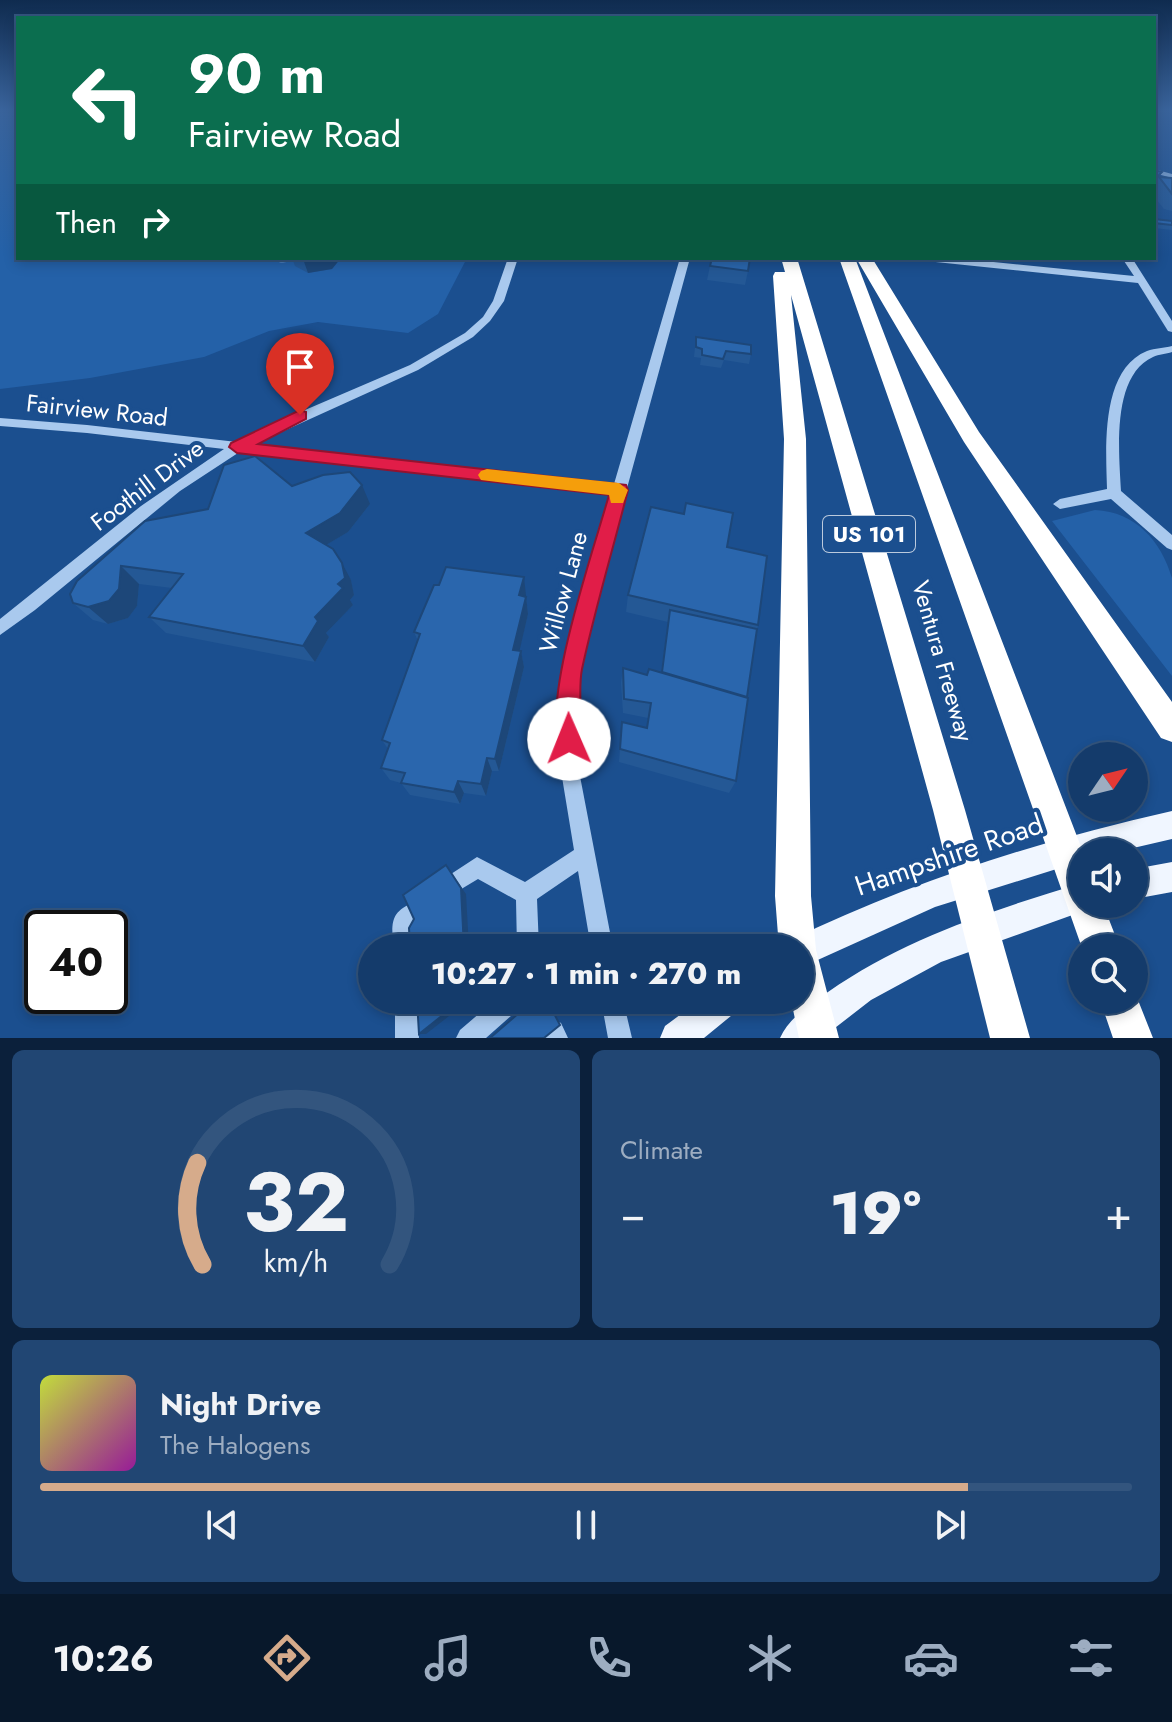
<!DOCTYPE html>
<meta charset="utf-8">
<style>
:root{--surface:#143b6b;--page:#214673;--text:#f1f3f6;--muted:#9dadc1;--line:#33557e;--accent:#d6ab8b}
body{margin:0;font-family:Jost,sans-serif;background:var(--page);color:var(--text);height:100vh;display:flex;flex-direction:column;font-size:30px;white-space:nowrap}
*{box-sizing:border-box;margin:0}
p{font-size:26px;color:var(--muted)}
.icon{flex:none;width:44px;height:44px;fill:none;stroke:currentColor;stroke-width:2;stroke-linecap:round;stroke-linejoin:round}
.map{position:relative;height:1038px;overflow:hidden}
.sheet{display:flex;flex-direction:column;gap:12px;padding:12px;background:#0b203b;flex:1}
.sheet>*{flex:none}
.hud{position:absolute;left:16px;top:16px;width:1140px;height:244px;border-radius:0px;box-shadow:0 4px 12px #0003,0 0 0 2px var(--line);background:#0b6e4f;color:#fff;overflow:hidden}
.needle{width:52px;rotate:55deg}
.tools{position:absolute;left:1068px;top:742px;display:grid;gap:16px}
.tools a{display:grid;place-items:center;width:80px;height:80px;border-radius:50%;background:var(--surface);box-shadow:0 4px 12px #0003,0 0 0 2px var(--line);font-size:40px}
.speed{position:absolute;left:24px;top:910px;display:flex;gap:16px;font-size:40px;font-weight:700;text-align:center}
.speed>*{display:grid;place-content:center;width:104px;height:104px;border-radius:50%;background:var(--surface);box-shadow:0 4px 12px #0003,0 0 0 2px var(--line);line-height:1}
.speed .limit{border:4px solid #111;border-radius:12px;background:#fff;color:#111}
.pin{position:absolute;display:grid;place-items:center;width:68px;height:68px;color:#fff;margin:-82px -34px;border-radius:50% 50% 50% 0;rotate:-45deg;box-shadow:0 0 8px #0007}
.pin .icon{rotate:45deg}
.me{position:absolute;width:88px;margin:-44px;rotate:359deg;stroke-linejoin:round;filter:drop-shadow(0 0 6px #0008)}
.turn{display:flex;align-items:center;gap:28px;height:168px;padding:0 40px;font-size:36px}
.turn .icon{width:104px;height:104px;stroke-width:2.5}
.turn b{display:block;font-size:56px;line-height:68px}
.then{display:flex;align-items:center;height:76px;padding:0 40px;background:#0003;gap:16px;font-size:30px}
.big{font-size:60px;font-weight:800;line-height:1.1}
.sheet .widget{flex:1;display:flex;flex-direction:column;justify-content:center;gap:12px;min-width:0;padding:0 28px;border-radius:12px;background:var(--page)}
.sheet .dial{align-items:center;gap:0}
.dial svg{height:208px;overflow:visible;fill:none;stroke:var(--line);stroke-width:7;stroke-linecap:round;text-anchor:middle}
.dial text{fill:var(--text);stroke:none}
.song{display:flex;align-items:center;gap:24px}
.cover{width:96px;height:96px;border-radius:12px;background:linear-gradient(135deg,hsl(70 70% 55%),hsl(300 70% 35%))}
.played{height:8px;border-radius:4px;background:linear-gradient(90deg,var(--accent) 85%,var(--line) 85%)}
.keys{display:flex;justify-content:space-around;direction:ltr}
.heat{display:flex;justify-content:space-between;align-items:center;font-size:44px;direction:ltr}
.sheet .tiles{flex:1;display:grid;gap:12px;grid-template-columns:1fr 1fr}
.widget:last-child{grid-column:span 2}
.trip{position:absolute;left:358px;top:934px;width:456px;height:80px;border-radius:40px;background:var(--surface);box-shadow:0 4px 12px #0003,0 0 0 2px var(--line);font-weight:800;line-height:80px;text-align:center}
.tabs{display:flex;height:128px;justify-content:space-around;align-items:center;background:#08182b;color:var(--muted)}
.tabs .icon{width:56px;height:56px}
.tabs .on{color:var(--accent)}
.tabs b{font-size:36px;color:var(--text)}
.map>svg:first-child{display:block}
.green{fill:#2461a8}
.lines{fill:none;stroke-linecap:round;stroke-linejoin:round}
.minor{fill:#a9c9ee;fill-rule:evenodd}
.major{fill:#f0f6ff;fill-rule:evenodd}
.highway{fill:#fff;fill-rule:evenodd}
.wall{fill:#245895}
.shaded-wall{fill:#1d4779}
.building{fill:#2a66ad;stroke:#1d4779;stroke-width:2}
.route{fill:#e11d48;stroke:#92132f;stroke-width:2}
.slow{fill:#f59e0b}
.labels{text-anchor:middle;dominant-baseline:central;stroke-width:8;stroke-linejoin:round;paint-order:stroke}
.shield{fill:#1b4f8f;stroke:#bbcadd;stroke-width:2}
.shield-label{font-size:22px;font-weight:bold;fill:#fff}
.street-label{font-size:24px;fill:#fff;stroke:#1b4f8f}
.near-street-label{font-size:28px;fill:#fff;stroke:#1b4f8f}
</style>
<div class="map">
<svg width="1172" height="1038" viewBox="0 0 1172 1038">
<rect width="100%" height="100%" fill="#1b4f8f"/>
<path class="green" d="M18,112V258H467L438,314L408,333L318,322L269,331L204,357L90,378L0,389V113Z
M1095,510C1136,512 1161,541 1172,578V676L1052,521Z"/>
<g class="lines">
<path class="minor" d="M1154,169L1172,174V178L1154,173Z
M268,258H294L295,259C289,264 274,263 268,258Z
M508,258H518L504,301L490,321L473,337L418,370L255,444L614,484L680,258H690L603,576L579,671L576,708L579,771L613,948H591L578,871L537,899L539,948H517L516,900L478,879L458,891L451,888L448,881L451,874L477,857L525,882L574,850L561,771L558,708L563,671L611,494L241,451L180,491L35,610L0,635V619L141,506L224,449L87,433L0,426V418L87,425L237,442L291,416L410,365L465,333L483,317L493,301Z
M890,258H954L1134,276L1122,258H1132L1172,321V332L1168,331L1138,283L926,261H895Z
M1172,346V352C1166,354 1159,354 1153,357C1111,376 1119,453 1121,491L1172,535V550L1167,548L1111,499L1060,509L1053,504L1060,499L1107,489C1106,449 1100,370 1147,351C1155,348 1164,348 1172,346Z
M415,902L422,905L425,912L422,919L414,926L415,948H393C392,923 389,912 415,902Z
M395,1000H417L419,1038H395Z
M495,1000H523L520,1008L486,1038H456L460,1030Z
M601,1000H623L632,1038H608Z
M553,1019L561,1023L568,1038H544L541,1031L545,1023Z"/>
<path class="major" d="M1172,811V839L1116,852H1082V861L935,907L800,968V948H786L789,941C912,881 1039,841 1172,811Z
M1172,862V892L1134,899V869Z
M1082,883V904H1094L1092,908L941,962L871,1000L822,1038H780C789,1018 810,1004 828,992C905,938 994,910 1082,883Z
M700,1000H742L737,1011L704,1038H660L665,1026Z"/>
<path class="highway" d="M781,258H797L965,810L1030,1038H990L933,810L791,295L806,439L811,896L816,950L839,1038H799L791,1000H800V948H779L775,896L784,439L773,276L775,272H785Z
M839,258H855L1083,852L1082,904H1103L1120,948H1082Z
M856,258H872L979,432L1172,702V742L1161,738L964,442Z
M1134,990L1153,1038H1113L1100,1000H1134Z"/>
</g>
<path class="wall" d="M1154,170L1162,172L1159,177L1172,178V211L1164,209L1156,199L1154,202V184L1155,182L1154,183Z
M1154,219L1172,221V230L1154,228Z
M292,258H341L332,269L308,273L295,266Z
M710,266L748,271L745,285L707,280Z
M696,337L751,354L749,364L724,360L721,368L700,365L701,358L694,357Z
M370,504L348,532L326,545L351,580L354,595L350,600L353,605L326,633L329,637L315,662L166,633L149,617L172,588L139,584L137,606L128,618L108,624L93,620L73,603L70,594L208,509Z
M727,547L758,625L757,629L736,781L729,793L619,762L622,722L647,728L648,718L623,713L621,683L623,668L647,675L661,672L668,622L626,612L628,595Z
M526,595L528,614L519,651H521L524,667L499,771H492L486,796L464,793L460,804L410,795L401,783L390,780L381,768L388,749L382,740L418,641L414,632Z"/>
<path class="shaded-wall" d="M307,258H341L332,269L308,273L303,259Z
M362,485L370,504L348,532L316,551L306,533Z
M342,563L351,580L354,595L350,600L353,605L326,633L329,637L315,662L303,646L315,617L338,584Z
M121,566L139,584L137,606L128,618L108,624L88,607Z
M524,577L528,614L516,666L513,650L519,595Z
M521,651L524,667L499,771L495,759Z
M487,758L492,771L486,796L481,784Z
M458,781L464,793L460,804L454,792Z
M446,865L466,894L469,948H464Z
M455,1000H462L458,1009L426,1034H419Z"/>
<path class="building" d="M1154,170L1162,172L1158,176L1154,175Z
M1159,177L1172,178V194Z
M1154,219L1172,221V225L1154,223Z
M712,258H750L748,271L710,266Z
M696,337L751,345V354L726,351L723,359L702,355V349L696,347Z
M255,456L292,486L323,475L350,472L362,485L340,513L306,533L333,549L342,563L345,578L338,584L343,588L315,617L318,621L303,646L149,617L183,574L121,566L119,589L109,601L88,607L73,603L70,594L77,581L145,521L208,509L224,465Z
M686,503L733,513L727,547L767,556L758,625L628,595L651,507L684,514Z
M446,567L524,577L519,595L526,597L513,650L521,651L495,759L487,758L481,784L458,781L454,792L401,783L405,773L381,768L390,743L382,740L420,634L414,632L434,585H439Z
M670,610L757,629L747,697L662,672Z
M623,668L647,675L649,669L748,698L736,781L620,749L622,722L647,728L651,703L624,699Z
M446,865L461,888L464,948H410L409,928L414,919L403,895Z
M417,1000H455L453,1007L419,1034Z
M534,1000H547L560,1025L544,1038H490Z"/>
<linearGradient id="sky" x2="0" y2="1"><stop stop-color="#0f2b4f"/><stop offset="0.43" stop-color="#39639b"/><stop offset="1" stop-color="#39639b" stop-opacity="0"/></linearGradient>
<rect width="1172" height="254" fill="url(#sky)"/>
<path class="route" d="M300,410L306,412V419L258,444L626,485L628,490C613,549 595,609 582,669C577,693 585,727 577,747L569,751L560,747C541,700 594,549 609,495L237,453L229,447L231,443Z"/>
<path class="slow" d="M487,469L619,483L628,490L623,503H611L609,495L481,480L478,475L481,471Z"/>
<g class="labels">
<rect class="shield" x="823" y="516" width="92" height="36" rx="6"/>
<g class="shield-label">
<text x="869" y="534">US 101</text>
</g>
<g class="street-label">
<text transform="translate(97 410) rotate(6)">Fairview Road</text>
<text transform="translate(147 485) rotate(-37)">Foothill Drive</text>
<text transform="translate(563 592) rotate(-75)">Willow Lane</text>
<text transform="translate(943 661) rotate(74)">Ventura Freeway</text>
</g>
<g class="near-street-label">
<text transform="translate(949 855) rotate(-19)">Hampshire Road</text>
</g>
</g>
</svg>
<div class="tools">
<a><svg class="needle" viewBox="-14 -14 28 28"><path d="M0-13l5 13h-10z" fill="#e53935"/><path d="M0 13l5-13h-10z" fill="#9dadc1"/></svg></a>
<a><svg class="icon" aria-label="sound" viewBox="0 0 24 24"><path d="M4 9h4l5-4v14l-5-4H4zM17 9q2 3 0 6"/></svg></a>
<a><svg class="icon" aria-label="search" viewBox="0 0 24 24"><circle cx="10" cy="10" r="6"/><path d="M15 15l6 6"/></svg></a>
</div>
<div class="speed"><div class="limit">40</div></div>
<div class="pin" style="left:300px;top:415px;background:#d93025"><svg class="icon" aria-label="arrive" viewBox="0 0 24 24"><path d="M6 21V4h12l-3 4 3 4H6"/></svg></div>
<svg class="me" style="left:569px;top:739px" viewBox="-20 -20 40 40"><circle r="19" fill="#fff"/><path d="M0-13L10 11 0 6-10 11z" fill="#e11d48"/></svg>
<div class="trip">10:27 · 1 min · 270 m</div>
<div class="hud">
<div class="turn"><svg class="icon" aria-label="left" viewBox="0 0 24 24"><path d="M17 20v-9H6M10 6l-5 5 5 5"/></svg><div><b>90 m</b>Fairview Road</div></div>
<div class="then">Then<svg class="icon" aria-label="right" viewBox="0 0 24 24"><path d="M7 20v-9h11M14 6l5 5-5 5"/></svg></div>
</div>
</div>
<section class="sheet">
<div class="tiles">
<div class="widget dial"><svg viewBox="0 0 100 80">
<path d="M14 69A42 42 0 1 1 86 69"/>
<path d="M14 69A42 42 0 0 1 12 30" stroke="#d6ab8b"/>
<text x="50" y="56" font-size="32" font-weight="700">32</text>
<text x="50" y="72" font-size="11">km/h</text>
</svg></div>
<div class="widget"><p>Climate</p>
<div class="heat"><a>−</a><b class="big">19°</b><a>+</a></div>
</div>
<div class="widget">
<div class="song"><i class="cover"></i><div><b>Night Drive</b><p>The Halogens</p></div></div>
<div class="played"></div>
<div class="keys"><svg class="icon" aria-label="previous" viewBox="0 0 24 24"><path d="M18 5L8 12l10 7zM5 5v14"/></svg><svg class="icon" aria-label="pause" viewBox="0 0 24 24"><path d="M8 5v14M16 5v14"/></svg><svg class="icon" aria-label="next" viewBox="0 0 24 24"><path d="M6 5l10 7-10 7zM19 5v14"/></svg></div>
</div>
</div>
</section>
<nav class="tabs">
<b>10:26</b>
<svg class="icon on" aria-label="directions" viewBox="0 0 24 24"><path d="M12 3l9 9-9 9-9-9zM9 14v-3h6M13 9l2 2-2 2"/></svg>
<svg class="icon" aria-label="music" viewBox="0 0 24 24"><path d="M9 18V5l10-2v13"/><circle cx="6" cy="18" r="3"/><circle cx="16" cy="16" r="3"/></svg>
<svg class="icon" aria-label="phone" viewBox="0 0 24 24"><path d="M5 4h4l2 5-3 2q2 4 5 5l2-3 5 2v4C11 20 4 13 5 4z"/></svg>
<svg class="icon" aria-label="climate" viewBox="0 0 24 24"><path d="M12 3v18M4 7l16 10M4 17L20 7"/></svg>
<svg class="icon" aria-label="car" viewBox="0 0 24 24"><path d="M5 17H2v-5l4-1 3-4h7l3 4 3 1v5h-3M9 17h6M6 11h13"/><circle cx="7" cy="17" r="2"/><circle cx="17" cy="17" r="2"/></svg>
<svg class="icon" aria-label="filters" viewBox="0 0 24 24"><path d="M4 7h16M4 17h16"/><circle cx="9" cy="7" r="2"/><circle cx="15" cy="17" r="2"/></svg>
</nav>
